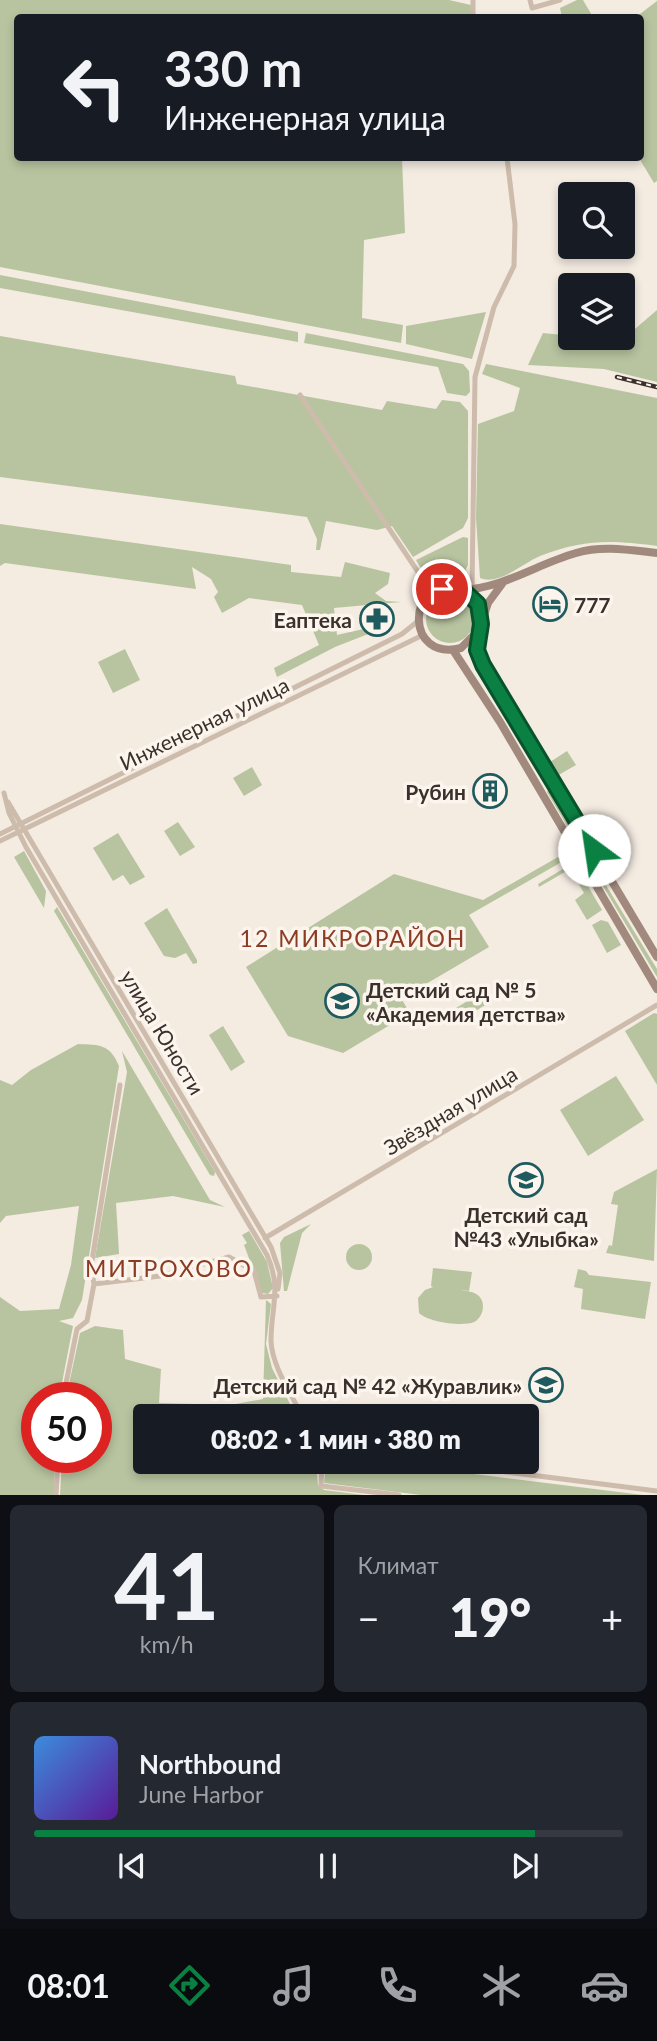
<!DOCTYPE html>
<html lang="ru">
<meta charset="utf-8">
<style>
:root{--surface:#171b24;--page:#242831;--text:#f1f3f6;--muted:#9ea1a6;--line:#363941;--accent:#0b8043}
body{margin:0;font-family:Lato,sans-serif;background:var(--page);color:var(--text);height:100vh;display:flex;flex-direction:column;font-size:26px;white-space:nowrap}
*{box-sizing:border-box;margin:0}
p{font-size:23px;color:var(--muted)}
.icon{flex:none;width:38px;height:38px;fill:none;stroke:currentColor;stroke-width:2;stroke-linecap:round;stroke-linejoin:round}
.map{position:relative;height:1495px;overflow:hidden}
.details{display:flex;flex-direction:column;gap:10px;padding:10px;background:#0d0f14;flex:1}
.details>*{flex:none}
.top-card{position:absolute;left:14px;top:14px;width:630px;height:147px;border-radius:7px;box-shadow:0 4px 10px #0003;background:#171b24;color:var(--text);overflow:hidden}
.controls{position:absolute;left:558px;top:182px;display:grid;gap:14px}
.controls a{display:grid;place-items:center;width:77px;height:77px;border-radius:7px;background:var(--surface);box-shadow:0 4px 10px #0003;font-size:35px}
.speed{position:absolute;left:21px;top:1382px;display:flex;gap:14px;font-size:35px;font-weight:700;text-align:center}
.speed>*{display:grid;place-content:center;width:91px;height:91px;border-radius:50%;background:var(--surface);box-shadow:0 4px 10px #0003;line-height:1}
.speed .limit{border:10px solid #d22;background:#fff;color:#111}
.pin{position:absolute;display:grid;place-items:center;width:60px;height:60px;color:#fff;margin:-30px;border:4px solid #fff;border-radius:50%;box-shadow:0 2px 7px #0007}
.me{position:absolute;width:77px;margin:-38px;rotate:329deg;stroke-linejoin:round;filter:drop-shadow(0 0 5px #0008)}
.turn{display:flex;align-items:center;gap:24px;height:147px;padding:0 35px;font-size:32px}
.turn .icon{width:91px;height:91px;stroke-width:2.5}
.turn b{display:block;font-size:49px;line-height:60px}
.big{font-size:52px;font-weight:800;line-height:1.1}
.details .tile{flex:1;display:flex;flex-direction:column;justify-content:center;gap:10px;min-width:0;padding:0 24px;border-radius:10px;background:var(--page)}
.details .dial{align-items:center;gap:0}
.dial b{font-size:91px;line-height:1}
.song{display:flex;align-items:center;gap:21px}
.cover{width:84px;height:84px;border-radius:10px;background:linear-gradient(135deg,hsl(210 70% 55%),hsl(270 70% 35%))}
.played{height:7px;border-radius:4px;background:linear-gradient(90deg,var(--accent) 85%,var(--line) 85%)}
.keys{display:flex;justify-content:space-around;direction:ltr}
.heat{display:flex;justify-content:space-between;align-items:center;font-size:38px;direction:ltr}
.details .tiles{flex:1;display:grid;gap:10px;grid-template-columns:1fr 1fr}
.tile:last-child{grid-column:span 2}
.trip{position:absolute;left:133px;top:1404px;width:406px;height:70px;border-radius:7px;background:var(--surface);box-shadow:0 4px 10px #0003;font-weight:800;line-height:70px;text-align:center}
.dock{display:flex;height:112px;justify-content:space-around;align-items:center;background:#090b0e;color:var(--muted)}
.dock .icon{width:49px;height:49px}
.dock .selected{color:var(--accent)}
.dock b{font-size:32px;color:var(--text)}
.map>svg:first-child{display:block}
.green{fill:#b8c4a0}
.lines{fill:none;stroke-linecap:round;stroke-linejoin:round}
.street{stroke:#cdbbac;stroke-width:5}
.secondary{stroke:#a18a7d;stroke-width:8}
.rail-casing{stroke:#3b302b;stroke-width:4.5}
.rail{stroke:#fbf5ee;stroke-width:2;stroke-dasharray:5;stroke-linecap:butt}
.route-casing{stroke:#07532c;stroke-width:18}
.route{stroke:#0b8043;stroke-width:12}
.labels{text-anchor:middle;dominant-baseline:central;stroke-width:7;stroke-linejoin:round;paint-order:stroke}
.poi-label{font-size:21px;font-weight:bold;fill:#3b302b;stroke:#fbf5ee;text-anchor:end}
.street-label{font-size:21px;fill:#3b302b;stroke:#fbf5ee}
.neighbourhood-label{font-size:23px;letter-spacing:2px;fill:#8c3b22;stroke:#fbf5ee}
</style>
<div class="map">
<svg width="657" height="1495" viewBox="0 0 657 1495">
<rect width="100%" height="100%" fill="#f4ebe1"/>
<path class="green" d="M0,0H449L471,5V18H18V158H402L405,233L364,240L362,318L403,325L401,343L0,267Z
M577,0H583L593,17H562L560,8Z
M657,1V181L654,183L639,158L640,18L636,17Z
M0,275L298,332V342L0,288Z
M657,310V382L604,369L528,365L543,333L621,341Z
M486,312L472,359L406,344V326Z
M306,333L463,364L469,371L470,392L466,396L447,393L438,367L304,343Z
M0,336L235,376L237,384L382,410L387,401L436,409L442,400L460,402L468,411V518L463,528L413,557L392,526L377,530L326,521L320,550H316L317,539L307,517L0,477Z
M486,364L657,398V546C611,540 584,539 540,556C523,563 499,586 480,578L476,518L478,424L514,411L520,388L482,374Z
M0,524L291,565V572L341,577L345,562L390,573L388,584L375,593L386,601L401,602L334,608L337,635L377,626L381,629L335,647L277,677L274,668L319,645L302,605L249,598L222,613L214,597L218,592L211,579L192,567L196,589L5,563L0,566Z
M463,537L468,538V565L461,579C436,580 429,583 416,560Z
M426 619a24 24 0 1 1 48 0a24 24 0 1 1-48 0Z
M125,649L140,680L113,693L98,662Z
M567,751L576,765L555,777L547,764Z
M252,767L262,785L244,796L233,778Z
M548,790L657,969V977L547,792Z
M178,822L195,847L180,856L164,831Z
M118,833L145,877L130,885L123,875L113,881L93,848Z
M24,851L46,891L44,908L14,857Z
M558,857L565,860L469,915L489,947L414,991L399,995L410,1013L343,1053L288,1036L246,967L394,874L483,900Z
M571,864L576,866L602,910L587,920L575,900L584,893L570,869L539,887L538,884Z
M57,907L215,1172L214,1176L210,1175L54,911Z
M167,908L197,960V963L193,964L186,953L175,958L164,956L144,923Z
M601,920L608,922L621,945L607,953L592,925Z
M481,993L487,1004L452,1025L446,1014Z
M654,1013L657,1014V1085L625,1031Z
M223,1026L245,1062L231,1071L209,1035Z
M78,1044C100,1045 110,1044 119,1066L82,1300L73,1318L59,1321L73,1326L59,1398H37V1458H55L54,1495H0V1297L20,1311L59,1309L71,1265L79,1206L6,1216L0,1223V1080L12,1085L31,1070Z
M122,1051L210,1200L225,1207L173,1196L116,1203L119,1254L95,1258L127,1072Z
M616,1076L644,1120L588,1156L560,1110Z
M657,1169L654,1261L606,1253L609,1245L612,1246L618,1205L611,1204L614,1192Z
M311,1224L302,1233L287,1291H284L280,1243L284,1237Z
M249,1231L267,1262L273,1288L268,1294L262,1293L244,1245L247,1243L242,1235Z
M346 1257a13 13 0 1 1 26 0a13 13 0 1 1-26 0Z
M433,1268L472,1272L469,1291L460,1290C464,1291 472,1291 476,1294C487,1300 484,1317 474,1322C462,1327 428,1322 419,1313L418,1298L425,1290L433,1287L431,1286Z
M578,1269L586,1271L589,1275L651,1282L645,1319L581,1309L583,1289L574,1287Z
M266,1300L271,1304L266,1344L272,1368L296,1416H145V1461H316L318,1485L324,1490L364,1495H60L62,1458H96V1398H66L80,1333L95,1326L123,1330L125,1359L161,1369L159,1403L230,1405L263,1399Z
M326,1461H369L643,1495H421L324,1483Z"/>
<g class="lines">
<path class="street" d="M473,0V18
M530,0L532,8L560,0
M300,395L422,578L435,591
M472,590L475,377L494,307L514,266L515,224L507,158
M4,793L9,813L26,847L267,1255C282,1289 271,1307 271,1341C272,1366 291,1393 302,1416
M8,802L271,1247L280,1273L278,1289
M0,834L402,634L418,621
M0,841L423,635
M265,1238L657,1005
M94,1284L160,1276L229,1257L254,1271L261,1297L277,1296
M63,1398L77,1329L87,1321L94,1284L91,1267L120,1085
M322,1461L321,1486L399,1495
M420,1461L657,1491
M56,1495L58,1458"/>
<path class="secondary" d="M462,590C504,588 537,564 576,553C602,545 630,550 657,553
M483,618L488,603L502,584
M479,630L461,648C405,662 407,580 454,588C463,590 471,594 476,602C486,619 474,633 477,650C477,655 481,661 483,665L657,957
M453,650L500,722L657,989"/>
<g class="rail-casing">
<path id="rail" d="M617,377L657,387"/>
</g>
<use href="#rail" class="rail"/>
</g>
<g class="lines">
<g class="route-casing">
<path id="route" d="M442,589L463,590L478,604L481,624L477,650L483,665L594,850"/>
</g>
<use href="#route" class="route"/>
</g>
<defs>
<g id="hotel-ring" transform="scale(1.75)"><circle r="9.5" fill="#fbf5ee" stroke="#1f5a5e" stroke-width="1.5"/><path d="M-6-4.5h1.5V1H6V5H4.5V3h-9V5H-6ZM-4 0a1.8 1.8 0 1 1 3.6 0ZM.5 0V-2.5h3Q6-2.5 6 0Z" fill="#1f5a5e"/></g>
<g id="pharmacy-ring" transform="scale(1.75)"><circle r="9.5" fill="#fbf5ee" stroke="#1f5a5e" stroke-width="1.5"/><path d="M-2-6h4v4h4v4h-4v4h-4v-4h-4v-4h4Z" fill="#1f5a5e"/></g>
<g id="building-ring" transform="scale(1.75)"><circle r="9.5" fill="#fbf5ee" stroke="#1f5a5e" stroke-width="1.5"/><path d="M-4-6H4V6H1V3H-1V6H-4ZM-2.5-4.3h1.7v1.8h-1.7ZM.8-4.3h1.7v1.8H.8ZM-2.5-1h1.7V.8h-1.7ZM.8-1h1.7V.8H.8Z" fill="#1f5a5e"/></g>
<g id="school-ring" transform="scale(1.75)"><circle r="9.5" fill="#fbf5ee" stroke="#1f5a5e" stroke-width="1.5"/><path d="M0-5L7-2L0 1L-7-2ZM-4 1L0 2.5L4 1V4Q0 6-4 4Z" fill="#1f5a5e"/></g>
</defs>
<g fill-rule="evenodd">
<use href="#hotel-ring" x="550" y="604"/>
<use href="#pharmacy-ring" x="377" y="619"/>
<use href="#building-ring" x="490" y="791"/>
<use href="#school-ring" x="342" y="1001"/>
<use href="#school-ring" x="526" y="1180"/>
<use href="#school-ring" x="546" y="1385"/>
</g>
<g class="labels">
<g class="poi-label">
<text x="574" y="604" text-anchor="start">777</text>
<text x="352" y="619">Еаптека</text>
<text x="466" y="791">Рубин</text>
<text x="366" y="989" text-anchor="start">Детский сад № 5<tspan x="366" dy="24">«Академия детства»</tspan></text>
<text x="526" y="1214" text-anchor="middle">Детский сад<tspan x="526" dy="24">№43 «Улыбка»</tspan></text>
<text x="522" y="1385">Детский сад № 42 «Журавлик»</text>
</g>
<g class="street-label">
<text transform="translate(204 723) rotate(-26)">Инженерная улица</text>
<text transform="translate(163 1032) rotate(59)">улица Юности</text>
<text transform="translate(450 1110) rotate(-31)">Звёздная улица</text>
</g>
<g class="neighbourhood-label">
<text x="353" y="938">12 МИКРОРАЙОН</text>
<text x="169" y="1268">МИТРОХОВО</text>
</g>
</g>
</svg>
<div class="controls">
<a><svg class="icon" aria-label="search" viewBox="0 0 24 24"><circle cx="10" cy="10" r="6"/><path d="M15 15l6 6"/></svg></a>
<a><svg class="icon" aria-label="layers" viewBox="0 0 24 24"><path d="M12 4l9 5-9 5-9-5zM3 14l9 5 9-5"/></svg></a>
</div>
<div class="speed"><div class="limit">50</div></div>
<div class="pin" style="left:442px;top:589px;background:#d93025"><svg class="icon" aria-label="arrive" viewBox="0 0 24 24"><path d="M6 21V4h12l-3 4 3 4H6"/></svg></div>
<svg class="me" style="left:594px;top:850px" viewBox="-20 -20 40 40"><circle r="19" fill="#fff"/><path d="M0-13L10 11 0 6-10 11z" fill="#0b8043"/></svg>
<div class="trip">08:02 · 1 мин · 380 m</div>
<div class="top-card">
<div class="turn"><svg class="icon" aria-label="left" viewBox="0 0 24 24"><path d="M17 20v-9H6M10 6l-5 5 5 5"/></svg><div><b>330 m</b>Инженерная улица</div></div>
</div>
</div>
<section class="details">
<div class="tiles">
<div class="tile dial"><b>41</b><p>km/h</p></div>
<div class="tile"><p>Климат</p>
<div class="heat"><a>−</a><b class="big">19°</b><a>+</a></div>
</div>
<div class="tile">
<div class="song"><i class="cover"></i><div><b>Northbound</b><p>June Harbor</p></div></div>
<div class="played"></div>
<div class="keys"><svg class="icon" aria-label="previous" viewBox="0 0 24 24"><path d="M18 5L8 12l10 7zM5 5v14"/></svg><svg class="icon" aria-label="pause" viewBox="0 0 24 24"><path d="M8 5v14M16 5v14"/></svg><svg class="icon" aria-label="next" viewBox="0 0 24 24"><path d="M6 5l10 7-10 7zM19 5v14"/></svg></div>
</div>
</div>
</section>
<nav class="dock">
<b>08:01</b>
<svg class="icon selected" aria-label="directions" viewBox="0 0 24 24"><path d="M12 3l9 9-9 9-9-9zM9 14v-3h6M13 9l2 2-2 2"/></svg>
<svg class="icon" aria-label="music" viewBox="0 0 24 24"><path d="M9 18V5l10-2v13"/><circle cx="6" cy="18" r="3"/><circle cx="16" cy="16" r="3"/></svg>
<svg class="icon" aria-label="phone" viewBox="0 0 24 24"><path d="M5 4h4l2 5-3 2q2 4 5 5l2-3 5 2v4C11 20 4 13 5 4z"/></svg>
<svg class="icon" aria-label="climate" viewBox="0 0 24 24"><path d="M12 3v18M4 7l16 10M4 17L20 7"/></svg>
<svg class="icon" aria-label="car" viewBox="0 0 24 24"><path d="M5 17H2v-5l4-1 3-4h7l3 4 3 1v5h-3M9 17h6M6 11h13"/><circle cx="7" cy="17" r="2"/><circle cx="17" cy="17" r="2"/></svg>
</nav>
